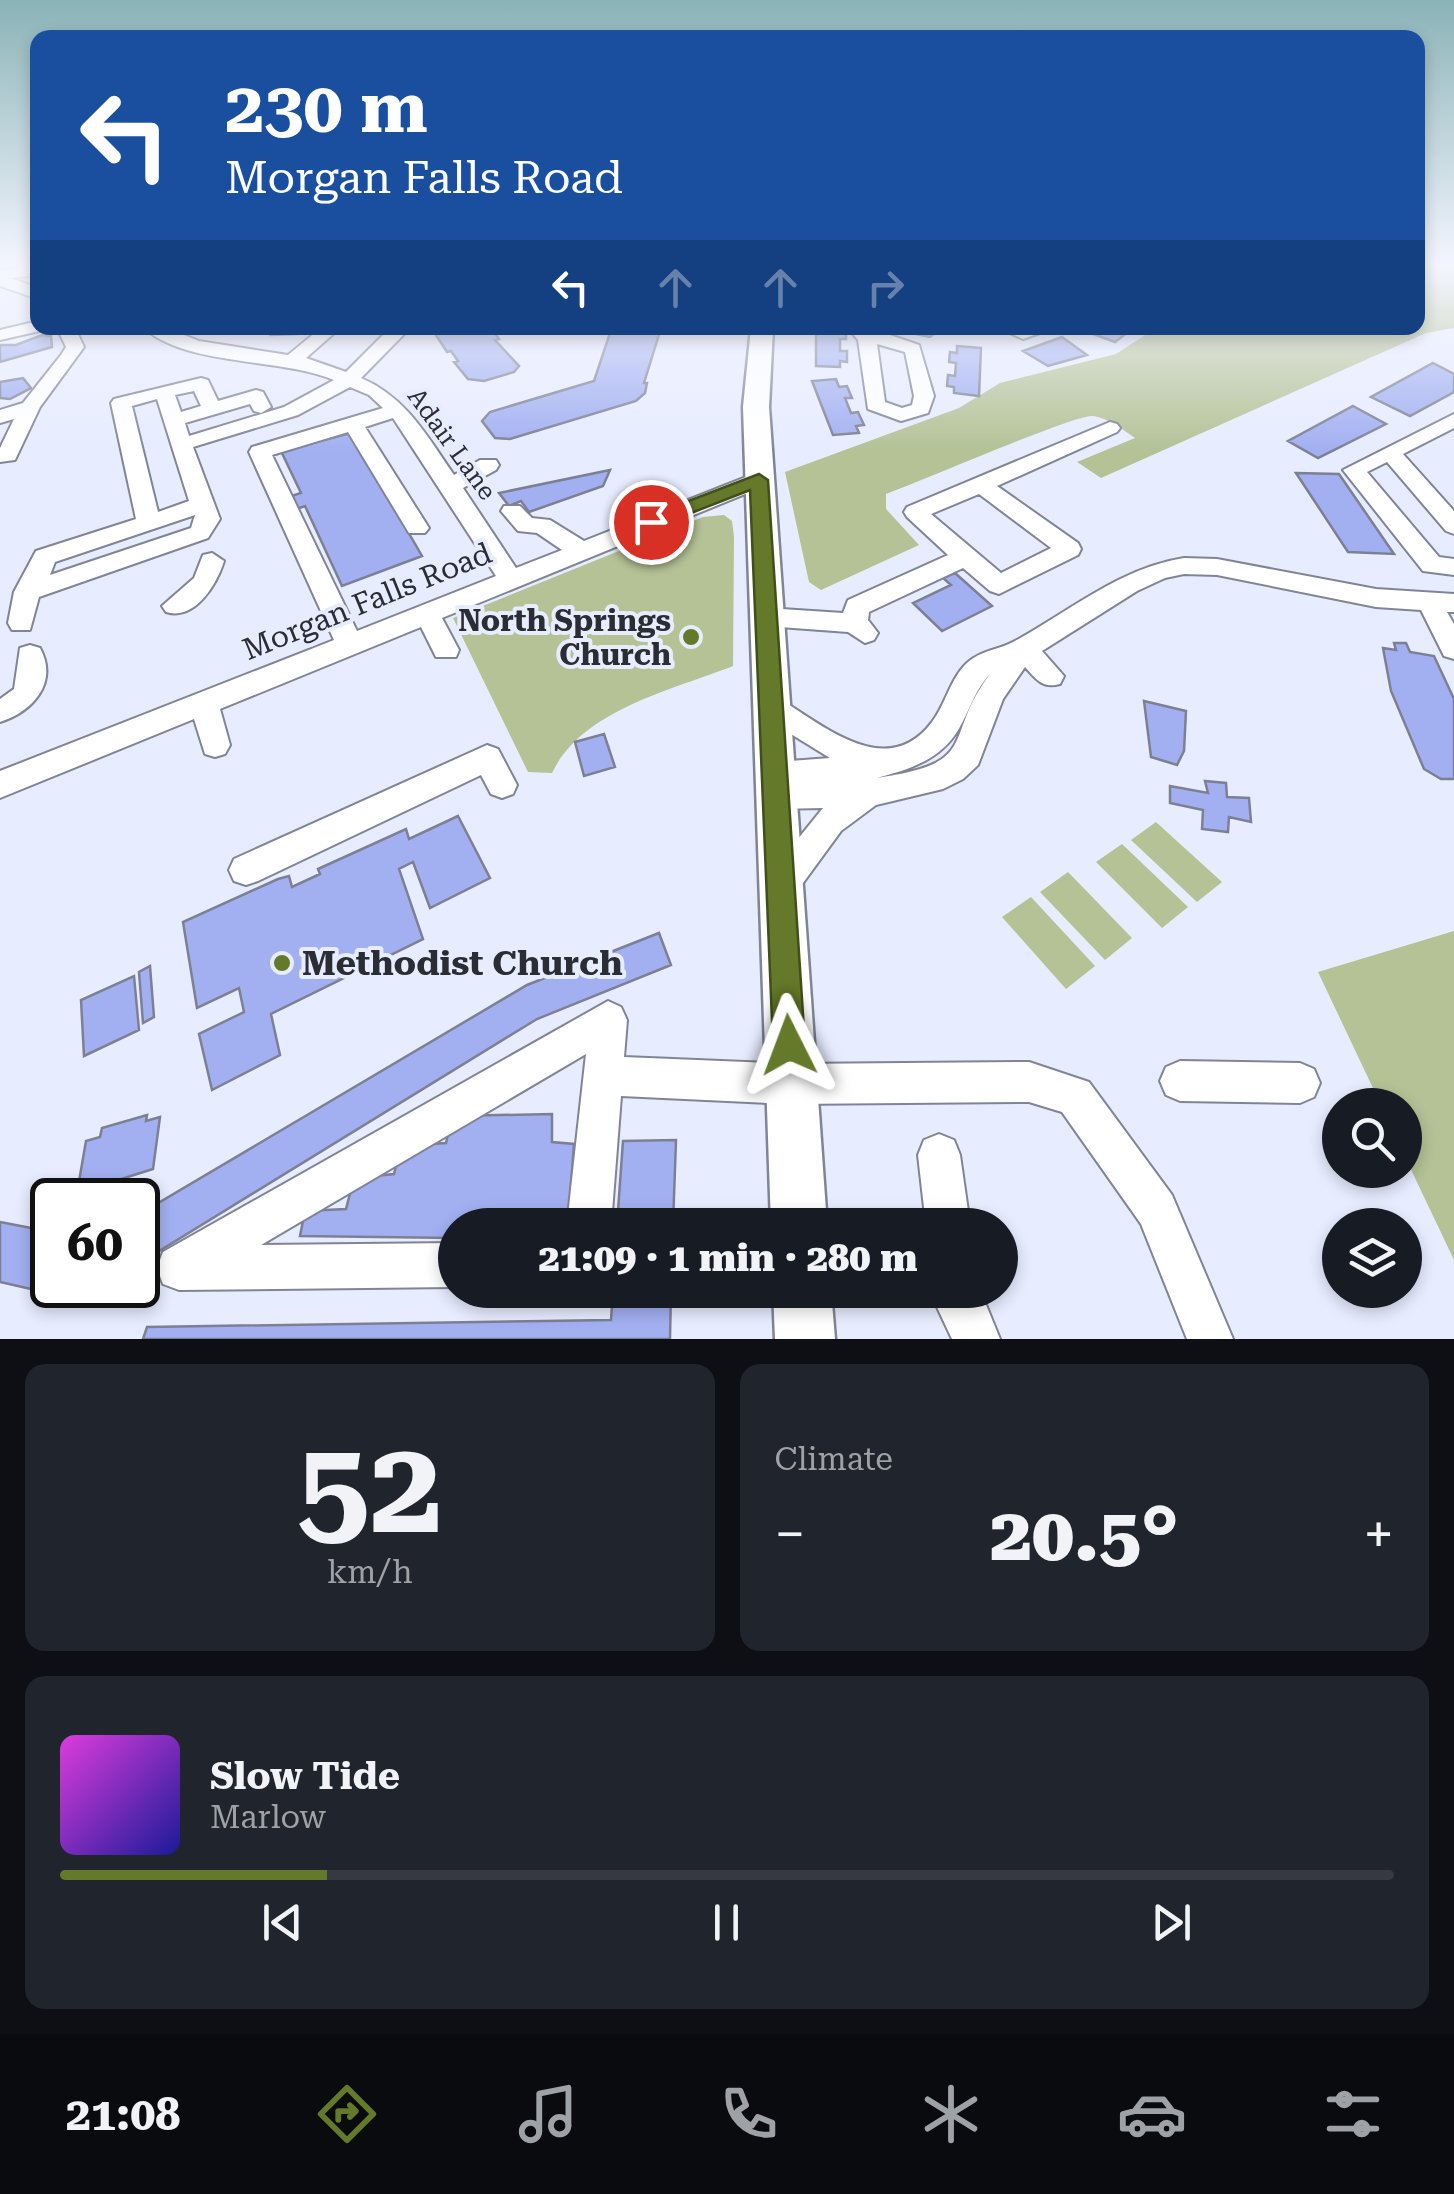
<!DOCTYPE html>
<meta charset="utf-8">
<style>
:root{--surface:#171b24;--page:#20242c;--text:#f1f3f6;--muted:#9ea1a6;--line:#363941;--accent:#647929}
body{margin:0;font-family:"Roboto Serif",serif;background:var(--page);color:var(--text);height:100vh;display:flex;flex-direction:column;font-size:38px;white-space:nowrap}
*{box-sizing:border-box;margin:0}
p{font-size:32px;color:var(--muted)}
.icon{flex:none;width:55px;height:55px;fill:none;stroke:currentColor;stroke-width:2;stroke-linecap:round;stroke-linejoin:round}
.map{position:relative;height:1339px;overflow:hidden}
.drawer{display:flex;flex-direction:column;gap:25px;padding:25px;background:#0d0f14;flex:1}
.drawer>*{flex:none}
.guide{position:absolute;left:30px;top:30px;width:1395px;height:305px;border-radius:20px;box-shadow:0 5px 15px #0003;background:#1a4fa0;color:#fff;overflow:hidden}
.controls{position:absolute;left:1322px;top:1088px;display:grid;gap:20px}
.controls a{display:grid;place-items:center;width:100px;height:100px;border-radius:50%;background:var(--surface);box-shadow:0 5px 15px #0003;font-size:50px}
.speed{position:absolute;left:30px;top:1178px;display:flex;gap:20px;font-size:50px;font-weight:700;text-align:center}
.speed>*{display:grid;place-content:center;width:130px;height:130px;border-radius:50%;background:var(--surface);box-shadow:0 5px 15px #0003;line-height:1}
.speed .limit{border:5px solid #111;border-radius:15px;background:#fff;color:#111}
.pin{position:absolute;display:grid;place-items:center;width:85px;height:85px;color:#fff;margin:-42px;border:5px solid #fff;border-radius:50%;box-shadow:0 2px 10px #0007}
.me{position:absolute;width:110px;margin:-55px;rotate:357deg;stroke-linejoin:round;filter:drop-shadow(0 0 8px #0008)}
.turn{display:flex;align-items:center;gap:35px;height:210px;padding:0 30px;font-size:45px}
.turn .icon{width:130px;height:130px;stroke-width:2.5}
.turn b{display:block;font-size:70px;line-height:85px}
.lanes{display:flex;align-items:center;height:95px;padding:0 30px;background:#0003;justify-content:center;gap:50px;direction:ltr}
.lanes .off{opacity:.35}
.big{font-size:75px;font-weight:800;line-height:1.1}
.drawer .card{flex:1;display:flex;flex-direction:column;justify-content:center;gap:15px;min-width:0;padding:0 35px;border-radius:20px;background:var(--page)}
.drawer .dial{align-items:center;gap:0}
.dial b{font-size:130px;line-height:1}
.song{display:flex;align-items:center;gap:30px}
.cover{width:120px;height:120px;border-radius:15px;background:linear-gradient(135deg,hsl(300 70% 55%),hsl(240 70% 35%))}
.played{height:10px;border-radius:5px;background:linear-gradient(90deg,var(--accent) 20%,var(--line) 20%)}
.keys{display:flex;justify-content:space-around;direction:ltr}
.heat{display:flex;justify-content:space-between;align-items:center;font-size:55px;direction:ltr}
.drawer .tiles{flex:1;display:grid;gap:25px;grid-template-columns:1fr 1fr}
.card:last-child{grid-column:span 2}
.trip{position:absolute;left:438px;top:1208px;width:580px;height:100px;border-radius:50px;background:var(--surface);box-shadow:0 5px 15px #0003;font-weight:800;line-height:100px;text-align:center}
.tabs{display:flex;height:160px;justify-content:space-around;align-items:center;background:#090b0e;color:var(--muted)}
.tabs .icon{width:70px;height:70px}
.tabs .current{color:var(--accent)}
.tabs b{font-size:45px;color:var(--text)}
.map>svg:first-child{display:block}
.green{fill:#b4c296}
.building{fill:#a2b0f1;stroke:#7c8092;stroke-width:2.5}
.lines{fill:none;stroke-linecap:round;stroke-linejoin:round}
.minor-casing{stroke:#808495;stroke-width:4}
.major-casing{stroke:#808495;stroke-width:5}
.minor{fill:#fff;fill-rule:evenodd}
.major{fill:#fff;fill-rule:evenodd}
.route{fill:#647929;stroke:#414f1b;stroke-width:2.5}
.poi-dot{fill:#647929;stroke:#e7ecff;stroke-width:4}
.labels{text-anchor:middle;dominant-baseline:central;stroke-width:8;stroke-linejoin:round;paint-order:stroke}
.far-street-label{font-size:25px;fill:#2b2d34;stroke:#e7ecff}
.street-label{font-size:30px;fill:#2b2d34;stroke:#e7ecff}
.poi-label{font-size:30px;font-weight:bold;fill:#2b2d34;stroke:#e7ecff;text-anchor:end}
.near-poi-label{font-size:35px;font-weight:bold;fill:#2b2d34;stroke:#e7ecff;text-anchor:start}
</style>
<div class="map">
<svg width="1454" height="1339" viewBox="0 0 1454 1339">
<rect width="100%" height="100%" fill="#e7ecff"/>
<path class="green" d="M1418,264H1454V328L1426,333L1101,478L1077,462L1135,438C1123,430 1109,418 1093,416C1075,414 918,483 886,494V509L919,545L821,590L809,582L785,472L959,408L1000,383L1116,354L1156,328H1418Z
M724,515L732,521L734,537L733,666C672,690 582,710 552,773L528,772L453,618L703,517Z
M1156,822L1222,882L1197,902L1131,840Z
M1122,844L1188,907L1162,928L1096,862Z
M1068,872L1132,938L1105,960L1040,892Z
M1031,897L1095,966L1066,989L1002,917Z
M1454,931V1260L1405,1157V1105H1381L1318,972Z"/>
<path class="building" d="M269,328H306L297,334L271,335L273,331L267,332Z
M435,328H491L499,339L495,340L519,366L514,372L484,381L468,379L454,362L458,361L451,351L447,352L434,332Z
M545,328H661L644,383H647L645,393L636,401L510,439L495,438L482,421L490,412L594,381L610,333Z
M816,328L846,329V339H840V351H847V362L840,361V367L816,366Z
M886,328H941L930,337Z
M1092,328H1133L1115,342L1093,334L1098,329Z
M42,335L51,336L52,347L0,362V345H16Z
M1062,337L1087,355L1048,366L1023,351Z
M957,346L981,348L979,396L954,393V387L947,386L948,375L955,376L956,363L949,362L950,352L957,353Z
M1433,363L1454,374V392L1410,416L1371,397Z
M23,378L31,388L10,399L0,398V382Z
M836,379L839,387L847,386L852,398H845L851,413L858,412L864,425L856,426L859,433L833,435L812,381Z
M1353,406L1386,424L1318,458L1288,441Z
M351,433L422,556L342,586L305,506L291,511L285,498L301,493L281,451Z
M610,470L603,486L529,512L521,501L509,506L499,493Z
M1296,473L1339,474L1394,554L1348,552Z
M955,573L992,606L942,631L913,603L951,585L943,578Z
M1394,643H1406L1410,652L1434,656L1454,699V779H1441L1424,769L1391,691L1383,648L1396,650Z
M1144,701L1186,711L1184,751L1177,765L1151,757Z
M604,734L615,767L584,776L575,742Z
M1205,781L1226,783L1227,797L1249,798L1251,822L1229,817L1228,832L1202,829L1203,810L1170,803V786L1208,793Z
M458,816L490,878L430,908L413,862L399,869L423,939L271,1014L280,1055L212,1090L199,1034L244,1012L239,988L197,1008L183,922L278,879L289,876L292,887L320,874L318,869L406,829L409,839Z
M659,933L671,965L537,1019L138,1264V1215L527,985Z
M150,966L154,1017L143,1023L139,972Z
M134,976L139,1030L84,1056L81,1000Z
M552,1114V1142L574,1144L568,1225H455V1238L300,1236L305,1211L346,1209L354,1178L394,1174L401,1146L446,1143L452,1116Z
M147,1115L146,1121L160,1117L153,1169L77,1193L86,1141L100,1137L102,1128Z
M676,1140L673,1225H617L623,1141Z
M0,1222L52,1232V1285H103L79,1300L0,1282Z
M613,1290H671L670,1339H143L147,1327L611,1320Z"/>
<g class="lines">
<g class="minor-casing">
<path id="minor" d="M38,265V275L11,278L38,288V299L0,286V270Z
M38,321V328L44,330L0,340V330Z
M57,328H75L84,347L40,407L15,460L0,462V448L14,419L0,423V410L23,403L61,355L66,347Z
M144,328H167L199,341L288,355L321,328H340L306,358L346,372L390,328H410L361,378C406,397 427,436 454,475L480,460H496L499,465L496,470L463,488L516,568L562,550L537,533L518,531L501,511L504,506H520L532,518L550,520L584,541L751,475L759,473L770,480L767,485L442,618L459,650L456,657H436L421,627L220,709L230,745L225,754L215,757L205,754L194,719L0,798V771L334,640L249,452L252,447L383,408L369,395L350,387L298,415L193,447L220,519L208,538L39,597L30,630H12L8,623L14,592L36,551L136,519L111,403L114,399L201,378L208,380L218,401L256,390L263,392L271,407L261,413L254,411L250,404L185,423L189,436L284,407L334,380C279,357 188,367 144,328ZM194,391L201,406L181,412L175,395ZM157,399L189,501L158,512L132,406ZM393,418L496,576L357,631L272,455L348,432L409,533H425L429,528L365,427ZM195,515L191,528L50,575L55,562Z
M848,328H866L872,334H887L919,345L934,396L928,413L901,421L868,409L858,340ZM877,344L905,352L914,396L912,405L902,408L885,402Z
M999,328H1054L1023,339Z
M1454,414V428L1403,454L1454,511V534L1446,531L1387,462L1367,472L1439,557L1454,559V575L1423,571L1343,470Z
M1110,422L1117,424L1120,428L1117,432L997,486L1078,543L1081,549L1078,555L999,594L990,591L963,568L869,612L868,620L878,633L874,640L865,643L848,632L766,626L757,624L753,617L757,610L766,608L843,613L848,600L948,555L907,517L904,512L907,507ZM979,494L1051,548L1001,573L931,514Z
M212,553L224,561C217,584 195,621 166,612L162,606L194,578L203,555Z
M1184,558L1217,559L1376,589L1454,594V612H1447L1454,624V659L1444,656L1421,610L1376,607L1217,575L1184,574L1165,578L1137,591L1042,651L1064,676L1060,684C1042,689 1036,679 1025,667L1003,699L978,765L963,779L943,789L876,805L841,831L792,898L780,903L768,898L763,887L768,876L823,808L775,809L764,806L759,796L764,786L771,784L763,781L759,772L763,763L830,758L760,715L756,707L760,699L770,696L780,699C825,727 888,781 932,722C946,704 950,679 967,663C981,650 999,650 1015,641C1070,611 1120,568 1184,558ZM990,674C941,739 983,763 876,778C912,769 945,758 962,723C971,706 976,689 990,674Z
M30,645L40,648C59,683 32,712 0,722V699L14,689L20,648Z
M487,745L498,749L517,785L513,794L502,798L491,794L481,775L258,881L246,885L234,881L229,870L234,859Z
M608,1001L621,1007L627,1020L624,1057L791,1064L1029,1062L1089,1082L1172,1195L1233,1339H1187L1141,1224L1062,1112L1029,1102L791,1104L621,1096L611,1225H567L586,1054L261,1245L455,1243V1287L179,1290L163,1284L157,1268L163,1252Z
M1180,1061L1300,1063L1314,1069L1320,1083L1314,1097L1300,1103L1180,1101L1166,1095L1160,1081L1166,1067Z
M939,1134L954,1140L960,1155L970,1225H926L918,1155L924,1140Z
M934,1290H980L1000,1339H952L936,1305Z"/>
</g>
<g class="major-casing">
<path id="major" d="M751,328H773L769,407L827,1225H771L743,407Z
M773,1290H831L835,1339H775Z"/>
</g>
<use href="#minor" class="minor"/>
<use href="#major" class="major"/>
</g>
<linearGradient id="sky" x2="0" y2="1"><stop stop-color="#8ab3b7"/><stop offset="0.59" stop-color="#f4f6ff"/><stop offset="1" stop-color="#f4f6ff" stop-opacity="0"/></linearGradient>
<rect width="1454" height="451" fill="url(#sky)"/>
<path class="route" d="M759,474L768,480L805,1045L800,1056L789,1061L778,1056L773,1045L750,490L658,526H644L642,522L644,518Z"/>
<g class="poi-dot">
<circle cx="691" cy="637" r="10"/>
<circle cx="282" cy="963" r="10"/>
</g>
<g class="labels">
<g class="far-street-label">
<text transform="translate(452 444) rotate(54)">Adair Lane</text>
</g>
<g class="street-label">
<text transform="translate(367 601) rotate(-22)">Morgan Falls Road</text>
</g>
<g class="poi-label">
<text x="671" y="620">North Springs<tspan x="671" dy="34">Church</tspan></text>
</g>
<g class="near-poi-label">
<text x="302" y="963">Methodist Church</text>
</g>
</g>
</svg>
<div class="controls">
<a><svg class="icon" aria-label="search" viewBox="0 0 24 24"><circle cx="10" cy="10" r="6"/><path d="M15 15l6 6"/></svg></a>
<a><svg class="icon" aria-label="layers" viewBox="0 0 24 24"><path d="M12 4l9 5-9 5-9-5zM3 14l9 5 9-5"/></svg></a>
</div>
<div class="speed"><div class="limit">60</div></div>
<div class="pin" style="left:651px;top:522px;background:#d93025"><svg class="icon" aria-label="arrive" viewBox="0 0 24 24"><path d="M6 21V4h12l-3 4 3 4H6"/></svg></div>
<svg class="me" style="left:789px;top:1045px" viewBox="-20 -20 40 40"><path d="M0-17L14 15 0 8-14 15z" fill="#647929" stroke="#fff" stroke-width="4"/></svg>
<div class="trip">21:09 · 1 min · 280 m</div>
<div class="guide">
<div class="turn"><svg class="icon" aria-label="left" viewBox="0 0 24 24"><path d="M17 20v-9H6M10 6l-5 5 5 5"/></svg><div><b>230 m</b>Morgan Falls Road</div></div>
<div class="lanes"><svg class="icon" aria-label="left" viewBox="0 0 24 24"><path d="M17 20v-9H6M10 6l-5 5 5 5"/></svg><svg class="icon off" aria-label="ahead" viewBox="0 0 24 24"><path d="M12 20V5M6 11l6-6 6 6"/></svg><svg class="icon off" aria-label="ahead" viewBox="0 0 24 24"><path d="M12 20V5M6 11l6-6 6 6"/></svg><svg class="icon off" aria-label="right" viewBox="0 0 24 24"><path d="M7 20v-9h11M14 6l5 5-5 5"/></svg></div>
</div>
</div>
<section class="drawer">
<div class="tiles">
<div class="card dial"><b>52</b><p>km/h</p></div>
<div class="card"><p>Climate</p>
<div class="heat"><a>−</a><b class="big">20.5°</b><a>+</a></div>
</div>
<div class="card">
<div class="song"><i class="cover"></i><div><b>Slow Tide</b><p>Marlow</p></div></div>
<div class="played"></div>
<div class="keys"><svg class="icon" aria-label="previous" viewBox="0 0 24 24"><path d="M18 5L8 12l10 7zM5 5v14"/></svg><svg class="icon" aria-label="pause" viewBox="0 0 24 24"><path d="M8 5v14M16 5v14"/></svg><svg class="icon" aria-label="next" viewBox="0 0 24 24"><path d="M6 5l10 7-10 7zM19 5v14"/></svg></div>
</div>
</div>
</section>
<nav class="tabs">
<b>21:08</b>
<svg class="icon current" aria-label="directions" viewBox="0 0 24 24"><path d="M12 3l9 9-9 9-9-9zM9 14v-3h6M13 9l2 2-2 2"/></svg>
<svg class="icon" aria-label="music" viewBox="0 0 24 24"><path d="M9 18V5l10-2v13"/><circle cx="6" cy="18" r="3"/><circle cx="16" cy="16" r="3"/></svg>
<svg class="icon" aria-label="phone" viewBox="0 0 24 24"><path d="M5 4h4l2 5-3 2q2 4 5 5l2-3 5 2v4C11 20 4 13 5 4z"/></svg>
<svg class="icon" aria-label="climate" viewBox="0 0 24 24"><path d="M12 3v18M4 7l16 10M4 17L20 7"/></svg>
<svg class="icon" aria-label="car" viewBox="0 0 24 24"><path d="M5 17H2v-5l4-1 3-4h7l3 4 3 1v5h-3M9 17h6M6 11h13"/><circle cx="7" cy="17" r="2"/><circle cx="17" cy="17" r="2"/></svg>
<svg class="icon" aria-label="filters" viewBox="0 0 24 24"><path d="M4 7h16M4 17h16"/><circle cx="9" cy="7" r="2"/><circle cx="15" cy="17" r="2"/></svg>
</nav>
